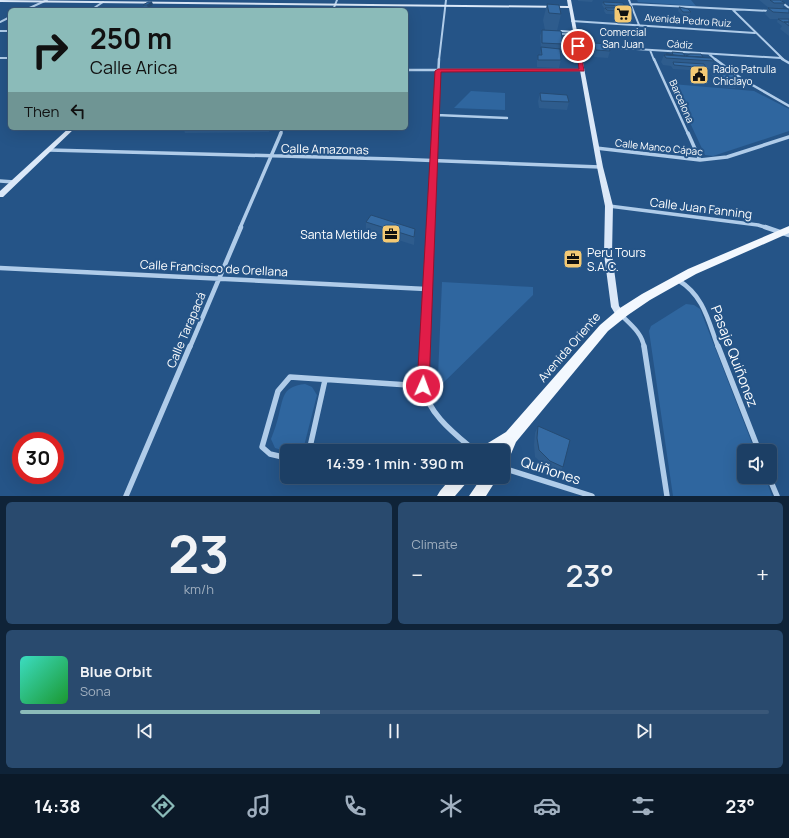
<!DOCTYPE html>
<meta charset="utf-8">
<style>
:root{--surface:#1c3f65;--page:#294a6e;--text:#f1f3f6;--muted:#a0afbf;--line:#3a5879;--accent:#8bbbb9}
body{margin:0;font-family:Manrope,sans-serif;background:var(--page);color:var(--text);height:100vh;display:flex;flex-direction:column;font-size:15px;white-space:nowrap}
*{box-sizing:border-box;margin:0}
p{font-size:13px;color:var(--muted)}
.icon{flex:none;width:22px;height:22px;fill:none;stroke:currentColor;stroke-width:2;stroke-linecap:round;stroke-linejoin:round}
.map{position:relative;height:496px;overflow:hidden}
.details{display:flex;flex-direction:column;gap:6px;padding:6px;background:#0f2338;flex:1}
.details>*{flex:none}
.banner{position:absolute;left:8px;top:8px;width:400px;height:122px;border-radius:6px;box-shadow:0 4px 16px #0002,0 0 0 1px var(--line);background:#8bbbb9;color:#111;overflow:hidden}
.buttons{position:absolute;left:737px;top:444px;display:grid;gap:8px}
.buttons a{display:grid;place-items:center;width:40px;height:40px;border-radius:6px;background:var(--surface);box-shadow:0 4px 16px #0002,0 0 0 1px var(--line);font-size:20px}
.speed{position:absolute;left:12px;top:432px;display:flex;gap:8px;font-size:20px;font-weight:700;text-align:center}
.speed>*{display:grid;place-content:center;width:52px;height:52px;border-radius:50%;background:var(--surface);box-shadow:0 4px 16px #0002,0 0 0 1px var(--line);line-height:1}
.speed .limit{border:6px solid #d22;background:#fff;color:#111}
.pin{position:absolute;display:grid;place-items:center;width:34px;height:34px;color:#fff;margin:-17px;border:2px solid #fff;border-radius:50%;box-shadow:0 1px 4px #0007}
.me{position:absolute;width:44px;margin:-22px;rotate:2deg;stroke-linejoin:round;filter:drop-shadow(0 0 3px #0008)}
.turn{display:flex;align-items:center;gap:14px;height:84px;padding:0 16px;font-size:18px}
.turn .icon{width:52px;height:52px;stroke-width:2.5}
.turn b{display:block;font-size:28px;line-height:34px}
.then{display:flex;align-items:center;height:38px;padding:0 16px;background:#0003;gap:8px;font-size:15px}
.big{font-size:30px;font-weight:600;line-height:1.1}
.details .card{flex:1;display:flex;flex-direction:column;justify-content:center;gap:6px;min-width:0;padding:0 14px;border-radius:6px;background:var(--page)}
.details .dial{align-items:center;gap:0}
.dial b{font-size:52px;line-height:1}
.song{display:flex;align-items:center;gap:12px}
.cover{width:48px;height:48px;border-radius:6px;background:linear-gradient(135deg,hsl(170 70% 55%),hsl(130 70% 35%))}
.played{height:4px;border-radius:2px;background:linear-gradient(90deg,var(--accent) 40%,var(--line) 40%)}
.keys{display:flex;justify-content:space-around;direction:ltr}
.heat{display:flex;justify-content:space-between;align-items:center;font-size:22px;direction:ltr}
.details .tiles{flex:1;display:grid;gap:6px;grid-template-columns:1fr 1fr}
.card:last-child{grid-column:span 2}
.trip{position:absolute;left:280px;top:444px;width:230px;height:40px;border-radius:6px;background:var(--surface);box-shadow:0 4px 16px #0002,0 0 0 1px var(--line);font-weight:600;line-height:40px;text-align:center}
.dock{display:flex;height:64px;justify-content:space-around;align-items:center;background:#0b1928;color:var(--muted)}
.dock .icon{width:28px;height:28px}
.dock .selected{color:var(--accent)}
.dock b{font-size:18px;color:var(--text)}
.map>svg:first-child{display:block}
.green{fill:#2f669f}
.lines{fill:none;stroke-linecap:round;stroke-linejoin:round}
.lane{stroke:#b0cce9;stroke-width:1.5}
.street-far4{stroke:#b0cce9;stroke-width:2}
.street-far3{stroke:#b0cce9;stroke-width:2.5}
.street-far2{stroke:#b0cce9;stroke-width:3.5}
.street-far1{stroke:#b0cce9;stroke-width:4.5}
.street{stroke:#b0cce9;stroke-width:5.5}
.secondary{fill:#dbe8f8;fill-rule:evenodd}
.primary{fill:#f3f8fe;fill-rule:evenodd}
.wall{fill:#2e5c8d}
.shaded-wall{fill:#254b73}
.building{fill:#356ba4;stroke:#254b73}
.route{fill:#e11d48;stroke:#92132f}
.labels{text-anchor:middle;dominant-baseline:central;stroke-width:4;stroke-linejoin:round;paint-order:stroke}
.far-street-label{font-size:10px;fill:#fff;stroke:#255487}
.far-poi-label{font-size:10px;fill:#fff;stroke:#255487}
.street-label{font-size:12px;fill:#fff;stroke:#255487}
.poi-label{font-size:12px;fill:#fff;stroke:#255487;text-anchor:end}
.near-street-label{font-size:14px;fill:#fff;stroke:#255487}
</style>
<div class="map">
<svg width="789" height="496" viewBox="0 0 789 496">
<rect width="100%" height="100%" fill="#255487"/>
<path class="green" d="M637,0H691L696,6L638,2Z
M672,84L754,91L789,109V131L713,156L705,155Z
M471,91L505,93V110L454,108Z
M442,282L533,287V295L441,385L438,376Z
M686,304L694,305L700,309L755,451H744V477H765L772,496H673L649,331L651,326Z
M305,384L312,387L317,395L304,446C296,454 286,451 275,448L271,439C274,431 277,423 279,414C284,395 283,387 305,384Z"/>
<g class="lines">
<path class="lane" d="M562,34H575"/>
<path class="street-far4" d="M629,0L639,25
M779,0L789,8
M631,4L770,11
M25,10L47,0
M91,10L103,2
M333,10L337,0
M733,10L784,60
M572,21L755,33
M0,22L10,17
M0,31H10
M561,31L575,32
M578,46L597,47
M604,47L781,58
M650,50L654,60
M709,54L716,60
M0,58H10
M439,60L446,0"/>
<path class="street-far3" d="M654,59L688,134
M715,59L742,79L789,106
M782,59L789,63
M406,70H582
M436,115L507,118
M280,134L283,128
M435,134L439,59"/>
<path class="street-far2" d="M688,133L700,160
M596,148L700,160L727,157L789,137
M49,150L393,159L600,167
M0,181L14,182
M609,206L758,225L768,228
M240,228L281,133
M431,228L435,133"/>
<path class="street-far1" d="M765,227L789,235
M0,268L426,289
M678,280C704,296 708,320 718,347
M621,315C631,325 642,333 644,347
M190,347L241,227
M425,347L431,227"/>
<path class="street" d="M425,346C424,358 421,374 423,386C428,414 455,434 475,451
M644,346L667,496
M718,346L759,451
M306,451L310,447L325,380
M287,458L270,454L262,447L278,391L290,377L423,386
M503,468L592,496
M769,477L777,496
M126,496L190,346"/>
<path class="secondary" d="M0,0L568,6L567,0H571L603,167L613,206L612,254L619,306L625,314L623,317L620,318L617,317L611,307L604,254L605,206L597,167L569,8L0,2Z
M69,128H75L3,197H0V191Z"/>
<path class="primary" d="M789,226V233L696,274L650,300L628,315L608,331L516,442L508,461L503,463V451H481L483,446L506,432L600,325L620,308L642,294L688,269Z
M452,477H469L467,482L455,496H437L440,491Z
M482,477H498L486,496H469Z"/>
</g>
<path class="wall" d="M578,0H593L592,2L578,1Z
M759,0H780L785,3L782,9H789V36L780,29L782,26L777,22L778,19H770L765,14L768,8H769Z
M152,2L153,5L148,8H144L143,5Z
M603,2L625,6L624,8L627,11L626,15L606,14L604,11L605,8H604L602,5Z
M547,4L561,14L557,31L545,30L543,20Z
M679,7L691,12L689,15H682L678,11Z
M542,30L563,44L561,51H560L561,60L559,68L537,67V62L538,55H540L541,49L540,36Z
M594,43L610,51L608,58L594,57L592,50Z
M672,52L685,56L703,57L714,61L710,69L705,68L704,71L673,69L671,66L663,65L661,62L664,55H671Z
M715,67L739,81L735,88L721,87L711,74Z
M540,93L569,102L567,110L539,108L538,101Z
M183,128H271L269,132L185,133Z
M366,222L415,229L414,245L366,230Z
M538,426L563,467L558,474L546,467L535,457L534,445L535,433Z"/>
<path class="shaded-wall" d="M152,2L153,5L148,8L147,5Z"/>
<path class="building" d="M770,0H780L785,3H774Z
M148,2H152L147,5H143Z
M603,2L623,3L625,6L605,5Z
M547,4L559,5L561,14L549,13Z
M679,7L688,9L691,12H683Z
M605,8H625L627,11L607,10Z
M768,8L789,9V13L773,12Z
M778,19H789V22H783Z
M784,22H789V26Z
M542,30L561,31L563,44L542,43Z
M594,43L608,44L610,51L596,50Z
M541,47L560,49L561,60H538V55H542Z
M672,52L683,53L685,56L666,54L673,55Z
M690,54H701L703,57L686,56Z
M664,55L711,58L714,61L666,58Z
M673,62L704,64L706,68L674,65Z
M715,67L728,68L739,81L725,80Z
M540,93L567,95L569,102L541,101Z
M371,215L415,229L414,237L366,222Z
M538,426L570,440L563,467L550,461L539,450L537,438Z"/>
<path class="route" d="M576,44L580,46L584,71L441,72L429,386L427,390L423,392L419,390L417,386L435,71L438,69H579Z"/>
<defs>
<g id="supermarket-square" transform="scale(1)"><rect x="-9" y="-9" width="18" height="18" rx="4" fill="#f3c974" stroke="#255487"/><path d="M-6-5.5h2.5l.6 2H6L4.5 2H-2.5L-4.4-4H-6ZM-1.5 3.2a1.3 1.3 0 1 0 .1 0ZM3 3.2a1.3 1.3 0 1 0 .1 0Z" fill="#111"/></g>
<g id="civic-square" transform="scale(1)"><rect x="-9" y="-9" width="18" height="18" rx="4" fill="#f3c974" stroke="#255487"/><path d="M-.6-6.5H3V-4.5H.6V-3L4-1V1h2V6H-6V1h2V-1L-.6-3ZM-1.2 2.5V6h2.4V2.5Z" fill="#111"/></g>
<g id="office-square" transform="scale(1)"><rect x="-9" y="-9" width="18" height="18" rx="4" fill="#f3c974" stroke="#255487"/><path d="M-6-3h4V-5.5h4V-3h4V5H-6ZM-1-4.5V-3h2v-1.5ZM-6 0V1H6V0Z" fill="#111"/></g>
</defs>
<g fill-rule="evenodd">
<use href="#supermarket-square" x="623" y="14"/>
<use href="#civic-square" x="699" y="75"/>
<use href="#office-square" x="391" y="234"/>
<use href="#office-square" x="573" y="259"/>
</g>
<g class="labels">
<g class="far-street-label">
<text transform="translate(688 20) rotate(4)">Avenida Pedro Ruiz</text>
<text transform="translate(680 44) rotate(4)">Cádiz</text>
<text transform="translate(682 101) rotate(66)">Barcelona</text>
<text transform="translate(659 147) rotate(6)">Calle Manco Cápac</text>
</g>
<g class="far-poi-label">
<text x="623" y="32">Comercial<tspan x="623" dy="12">San Juan</tspan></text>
<text x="713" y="69" text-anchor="start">Radio Patrulla<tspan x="713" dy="12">Chiclayo</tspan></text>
</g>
<g class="street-label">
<text transform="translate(325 149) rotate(1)">Calle Amazonas</text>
<text transform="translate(701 208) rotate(7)">Calle Juan Fanning</text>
<text transform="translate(214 268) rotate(3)">Calle Francisco de Orellana</text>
<text transform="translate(186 330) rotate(-67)">Calle Tarapacá</text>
<text transform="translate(569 347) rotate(-49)">Avenida Oriente</text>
</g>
<g class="poi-label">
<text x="377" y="234">Santa Metilde</text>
<text x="587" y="252" text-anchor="start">Peru Tours<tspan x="587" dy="14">S.A.C.</tspan></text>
</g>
<g class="near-street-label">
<text transform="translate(735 356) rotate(69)">Pasaje Quiñonez</text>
<text transform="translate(551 470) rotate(18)">Quiñones</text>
</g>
</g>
</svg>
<div class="buttons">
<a><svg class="icon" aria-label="sound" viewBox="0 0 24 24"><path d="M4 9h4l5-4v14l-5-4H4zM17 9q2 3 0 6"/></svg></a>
</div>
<div class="speed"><div class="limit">30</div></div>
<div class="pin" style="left:578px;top:46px;background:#d93025"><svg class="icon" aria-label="arrive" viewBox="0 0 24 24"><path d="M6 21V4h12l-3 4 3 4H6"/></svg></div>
<svg class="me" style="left:423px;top:386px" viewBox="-20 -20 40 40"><circle r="17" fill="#e11d48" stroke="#fff" stroke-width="3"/><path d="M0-11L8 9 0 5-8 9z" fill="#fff"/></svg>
<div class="trip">14:39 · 1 min · 390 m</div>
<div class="banner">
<div class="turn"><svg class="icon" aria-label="right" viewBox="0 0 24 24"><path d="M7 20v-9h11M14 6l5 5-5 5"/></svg><div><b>250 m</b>Calle Arica</div></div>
<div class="then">Then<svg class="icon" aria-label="left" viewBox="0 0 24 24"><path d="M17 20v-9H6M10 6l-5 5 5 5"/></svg></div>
</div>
</div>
<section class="details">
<div class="tiles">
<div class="card dial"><b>23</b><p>km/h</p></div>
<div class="card"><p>Climate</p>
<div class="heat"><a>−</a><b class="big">23°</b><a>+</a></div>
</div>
<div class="card">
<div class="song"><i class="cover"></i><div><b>Blue Orbit</b><p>Sona</p></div></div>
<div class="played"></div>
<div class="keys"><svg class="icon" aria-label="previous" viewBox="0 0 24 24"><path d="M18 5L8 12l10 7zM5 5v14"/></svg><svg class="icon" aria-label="pause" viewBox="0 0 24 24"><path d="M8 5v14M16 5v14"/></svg><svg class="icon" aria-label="next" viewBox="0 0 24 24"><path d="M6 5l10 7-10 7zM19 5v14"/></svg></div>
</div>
</div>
</section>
<nav class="dock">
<b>14:38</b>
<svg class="icon selected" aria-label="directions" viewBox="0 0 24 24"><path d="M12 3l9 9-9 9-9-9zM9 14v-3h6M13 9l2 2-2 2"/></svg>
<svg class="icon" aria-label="music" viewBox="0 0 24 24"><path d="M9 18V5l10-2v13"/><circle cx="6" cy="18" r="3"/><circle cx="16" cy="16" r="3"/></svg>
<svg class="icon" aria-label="phone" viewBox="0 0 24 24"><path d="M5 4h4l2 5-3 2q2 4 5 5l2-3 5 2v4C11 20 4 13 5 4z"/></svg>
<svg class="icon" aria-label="climate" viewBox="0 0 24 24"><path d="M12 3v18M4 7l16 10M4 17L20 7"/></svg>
<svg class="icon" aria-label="car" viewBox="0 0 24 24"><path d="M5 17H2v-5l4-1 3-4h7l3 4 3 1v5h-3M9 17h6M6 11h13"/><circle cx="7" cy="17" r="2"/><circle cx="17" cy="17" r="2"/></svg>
<svg class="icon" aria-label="filters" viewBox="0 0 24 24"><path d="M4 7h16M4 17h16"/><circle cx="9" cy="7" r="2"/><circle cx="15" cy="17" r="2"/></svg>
<b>23°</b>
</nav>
